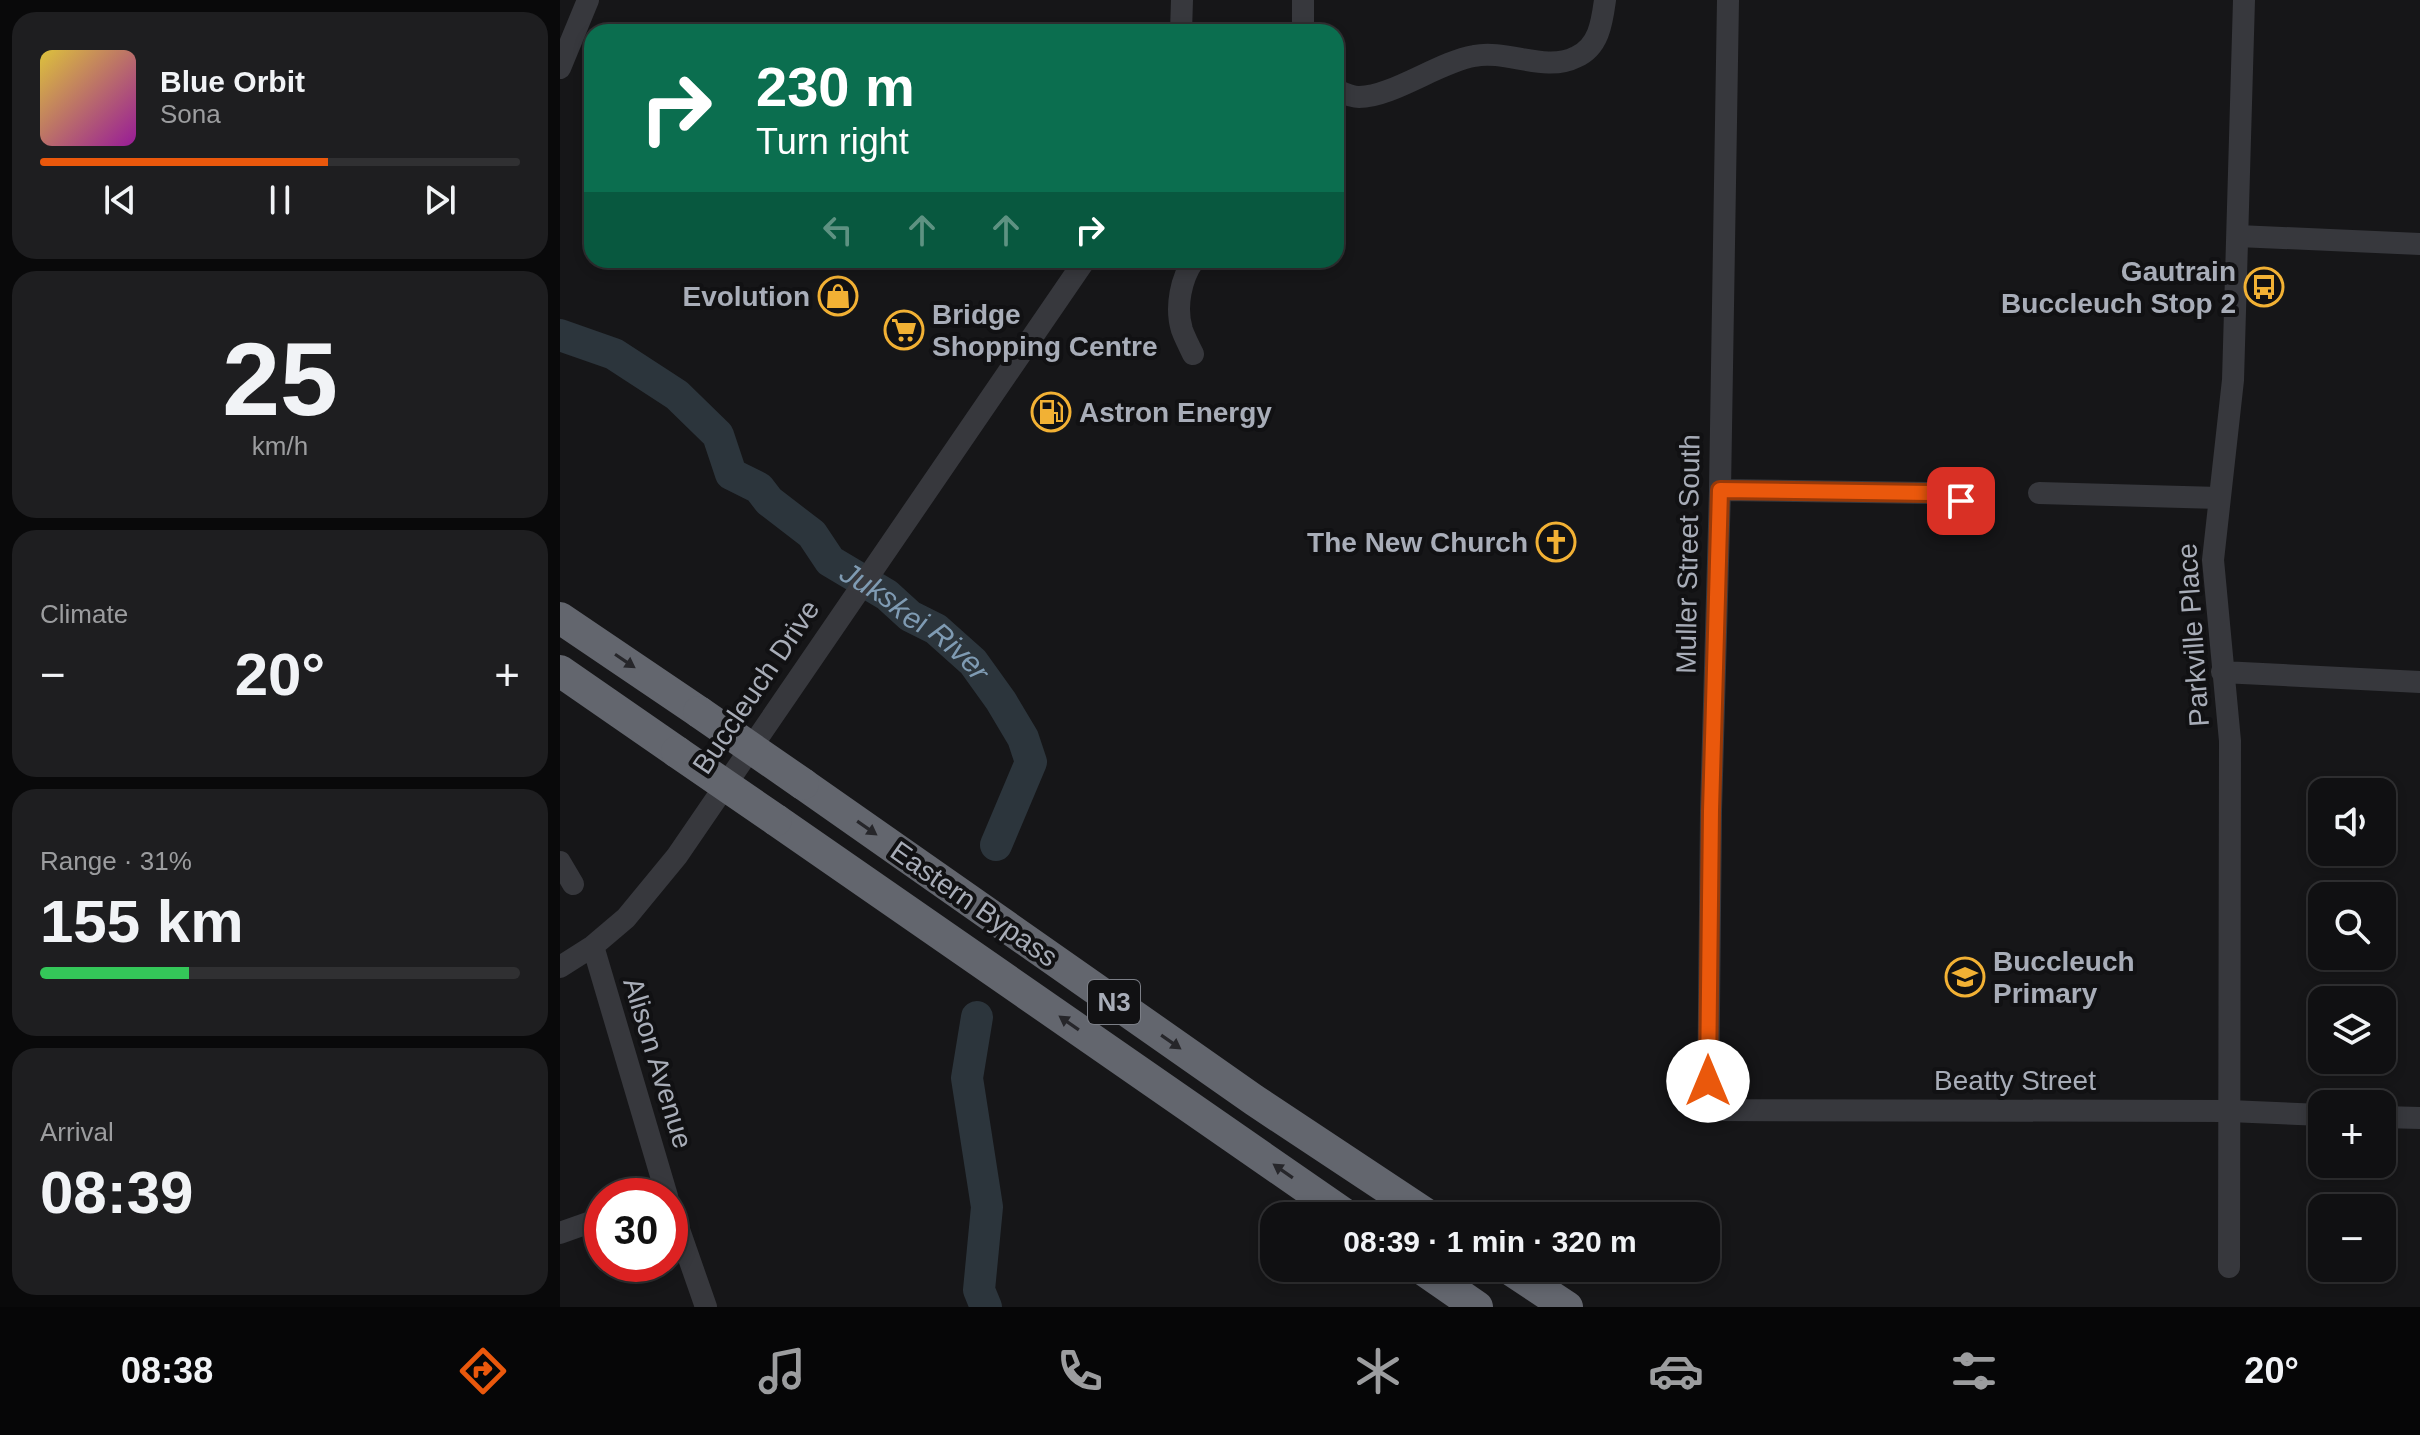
<!DOCTYPE html>
<meta charset="utf-8">
<style>
:root{--surface:#101012;--page:#1e1e20;--text:#f1f3f6;--muted:#9c9d9f;--line:#303032;--accent:#ea580c}
body{margin:0;font-family:Arial,sans-serif;background:var(--page);color:var(--text);height:100vh;display:flex;flex-direction:column;font-size:30px;white-space:nowrap}
*{box-sizing:border-box;margin:0}
p{font-size:26px;color:var(--muted)}
.icon{flex:none;width:44px;height:44px;fill:none;stroke:currentColor;stroke-width:2;stroke-linecap:round;stroke-linejoin:round}
.map{position:relative;flex:1;overflow:hidden}
.panel{display:flex;flex-direction:column;gap:12px;padding:12px;background:#09090a;width:560px}
.panel>*{flex:none}
.guide{position:absolute;left:24px;top:24px;width:760px;height:244px;border-radius:24px;box-shadow:0 4px 12px #0003,0 0 0 2px var(--line);background:#0b6e4f;color:#fff;overflow:hidden}
.controls{position:absolute;left:1748px;top:778px;display:grid;gap:16px}
.controls a{display:grid;place-items:center;width:88px;height:88px;border-radius:16px;background:var(--surface);box-shadow:0 4px 12px #0003,0 0 0 2px var(--line);font-size:40px}
.speed{position:absolute;left:24px;top:1178px;display:flex;gap:16px;font-size:40px;font-weight:700;text-align:center}
.speed>*{display:grid;place-content:center;width:104px;height:104px;border-radius:50%;background:var(--surface);box-shadow:0 4px 12px #0003,0 0 0 2px var(--line);line-height:1}
.speed .limit{border:12px solid #d22;background:#fff;color:#111}
.pin{position:absolute;display:grid;place-items:center;width:68px;height:68px;color:#fff;margin:-34px;border-radius:16px;box-shadow:0 4px 12px #0006}
.me{position:absolute;width:88px;margin:-44px;rotate:0deg;stroke-linejoin:round;filter:drop-shadow(0 0 6px #0008)}
.turn{display:flex;align-items:center;gap:28px;height:168px;padding:0 40px;font-size:36px}
.turn .icon{width:104px;height:104px;stroke-width:2.5}
.turn b{display:block;font-size:56px;line-height:68px}
.lanes{display:flex;align-items:center;height:76px;padding:0 40px;background:#0003;justify-content:center;gap:40px;direction:ltr}
.lanes .off{opacity:.35}
.big{font-size:60px;font-weight:600;line-height:1.1}
.panel .widget{flex:1;display:flex;flex-direction:column;justify-content:center;gap:12px;min-width:0;padding:0 28px;border-radius:24px;background:var(--page)}
.panel .dial{align-items:center;gap:0}
.dial b{font-size:104px;line-height:1}
.song{display:flex;align-items:center;gap:24px}
.cover{width:96px;height:96px;border-radius:12px;background:linear-gradient(135deg,hsl(50 70% 55%),hsl(300 70% 35%))}
.played{height:8px;border-radius:4px;background:linear-gradient(90deg,var(--accent) 60%,var(--line) 60%)}
.keys{display:flex;justify-content:space-around;direction:ltr}
.heat{display:flex;justify-content:space-between;align-items:center;font-size:44px;direction:ltr}
.charge{height:12px;border-radius:6px;background:linear-gradient(90deg,#34c759 31%,var(--line) 0)}
.trip{position:absolute;left:700px;top:1202px;width:460px;height:80px;border-radius:24px;background:var(--surface);box-shadow:0 4px 12px #0003,0 0 0 2px var(--line);font-weight:600;line-height:80px;text-align:center}
.tabs{display:flex;height:128px;justify-content:space-around;align-items:center;background:#060607;color:var(--muted)}
.tabs .icon{width:56px;height:56px}
.tabs .on{color:var(--accent)}
.tabs b{font-size:36px;color:var(--text)}
main{display:flex;flex:1;min-height:0}
.map>svg:first-child{display:block}
.lines{fill:none;stroke-linecap:round;stroke-linejoin:round}
.river{stroke:#2c353c;stroke-width:32}
.minor{stroke:#37383d;stroke-width:22}
.highway{stroke:#63666e;stroke-width:32}
.highway-bridge{stroke:#63666e;stroke-width:32}
.oneway{fill:#26262a}
.route-casing{stroke:#983908;stroke-width:20}
.route{stroke:#ea580c;stroke-width:14}
.labels{text-anchor:middle;dominant-baseline:central;stroke-width:8;stroke-linejoin:round;paint-order:stroke}
.shield{fill:#111113;stroke:#7b7e86;stroke-width:2}
.shield-label{font-size:26px;font-weight:bold;fill:#a8adb8}
.poi-label{font-size:28px;font-weight:bold;fill:#a8adb8;stroke:#111113;text-anchor:end}
.street-label{font-size:28px;fill:#a8adb8;stroke:#111113}
.water-label{font-size:30px;font-style:italic;fill:#7f9bb3;stroke:#111113}
</style>
<main>
<section class="panel">
<div class="widget">
<div class="song"><i class="cover"></i><div><b>Blue Orbit</b><p>Sona</p></div></div>
<div class="played"></div>
<div class="keys"><svg class="icon" aria-label="previous" viewBox="0 0 24 24"><path d="M18 5L8 12l10 7zM5 5v14"/></svg><svg class="icon" aria-label="pause" viewBox="0 0 24 24"><path d="M8 5v14M16 5v14"/></svg><svg class="icon" aria-label="next" viewBox="0 0 24 24"><path d="M6 5l10 7-10 7zM19 5v14"/></svg></div>
</div>
<div class="widget dial"><b>25</b><p>km/h</p></div>
<div class="widget"><p>Climate</p>
<div class="heat"><a>−</a><b class="big">20°</b><a>+</a></div>
</div>
<div class="widget"><p>Range · 31%</p><b class="big">155 km</b><div class="charge"></div></div>
<div class="widget"><p>Arrival</p><b class="big">08:39</b></div>
</section>
<div class="map">
<svg width="1860" height="1307" viewBox="0 0 1860 1307">
<rect width="100%" height="100%" fill="#161618"/>
<g class="lines">
<g class="river">
<path id="s1" d="M0,335L54,354L117,395L158,435L171,474L199,488L209,501L252,534L270,561L327,595L350,616L376,629L413,662L441,701L463,738L471,762L436,845"/>
<path d="M417,1017L407,1078L427,1207L419,1290L426,1307"/>
</g>
<path class="minor" d="M1168,0L1160,490L1151,811L1148,1110L1669,1111L1762,1115
M621,32L622,0
M743,32V0
M0,68L28,0
M776,90C783,93 791,97 799,97C832,97 879,62 914,56C947,49 985,73 1016,57C1039,47 1042,22 1045,0
M1678,236L1860,244
M633,354C629,346 625,338 622,330C615,307 621,278 634,260
M1160,490L1370,493L1401,501
M1479,493L1659,498
M1662,672L1860,682
M0,862L13,884
M33,946L107,1196
M0,967L33,946L66,918L117,856L525,260
M1822,1117L1860,1118
M110,1204L146,1307
M0,1233L42,1218
M1669,1267L1670,741L1653,560L1673,380L1684,0"/>
<path class="highway" d="M0,618L139,712
M0,671L117,752
M243,784L694,1100L869,1216
M216,820L787,1216
M861,1268L917,1307
M948,1268L1007,1307"/>
<path class="highway-bridge" d="M139,712L243,784
M117,752L216,820"/>
</g>
<defs><path id="oneway-solid" d="M-6-.8H1V-3.2L6.5 0L1 3.2V.8H-6Z" transform="scale(2)"/></defs>
<g class="oneway">
<use href="#oneway-solid" transform="translate(65 661) rotate(34)"/>
<use href="#oneway-solid" transform="translate(307 828) rotate(35)"/>
<use href="#oneway-solid" transform="translate(509 1023) rotate(-145)"/>
<use href="#oneway-solid" transform="translate(611 1042) rotate(35)"/>
<use href="#oneway-solid" transform="translate(723 1171) rotate(-145)"/>
</g>
<g class="lines">
<g class="route-casing">
<path id="route" d="M1148,1081L1151,811L1160,490L1370,493L1401,501"/>
</g>
<use href="#route" class="route"/>
</g>
<defs>
<g id="bus-ring" transform="scale(2)"><circle r="9.5" fill="#111113" stroke="#f2b134" stroke-width="1.5"/><path d="M-5-6H5V4H4V6H2V4H-2V6H-4V4H-5ZM-3.5-4V0h7V-4ZM-3.5 1.2v1.5H-2V1.2ZM2 1.2v1.5H3.5V1.2Z" fill="#f2b134"/></g>
<g id="shop-ring" transform="scale(2)"><circle r="9.5" fill="#111113" stroke="#f2b134" stroke-width="1.5"/><path d="M-5-2.5h2.3a2.7 3.5 0 0 1 5.4 0H5L5.5 6h-11ZM-1.5-2.5h3a1.5 2.3 0 0 0-3 0Z" fill="#f2b134"/></g>
<g id="supermarket-ring" transform="scale(2)"><circle r="9.5" fill="#111113" stroke="#f2b134" stroke-width="1.5"/><path d="M-6-5.5h2.5l.6 2H6L4.5 2H-2.5L-4.4-4H-6ZM-1.5 3.2a1.3 1.3 0 1 0 .1 0ZM3 3.2a1.3 1.3 0 1 0 .1 0Z" fill="#f2b134"/></g>
<g id="fuel-ring" transform="scale(2)"><circle r="9.5" fill="#111113" stroke="#f2b134" stroke-width="1.5"/><path d="M-5.5-6h7V0h2V4h1.3V-2.5L3-4.5l.8-.8L6-3V5H2.5V1h-1V6h-7ZM-4.2-4.7v3.2H.2V-4.7Z" fill="#f2b134"/></g>
<g id="church-ring" transform="scale(2)"><circle r="9.5" fill="#111113" stroke="#f2b134" stroke-width="1.5"/><path d="M-1.2-6h2.4v3.5h3.3v2.4h-3.3V6h-2.4V-.1h-3.3v-2.4h3.3Z" fill="#f2b134"/></g>
<g id="school-ring" transform="scale(2)"><circle r="9.5" fill="#111113" stroke="#f2b134" stroke-width="1.5"/><path d="M0-5L7-2L0 1L-7-2ZM-4 1L0 2.5L4 1V4Q0 6-4 4Z" fill="#f2b134"/></g>
</defs>
<g fill-rule="evenodd">
<use href="#bus-ring" x="1704" y="287"/>
<use href="#shop-ring" x="278" y="296"/>
<use href="#supermarket-ring" x="344" y="330"/>
<use href="#fuel-ring" x="491" y="412"/>
<use href="#church-ring" x="996" y="542"/>
<use href="#school-ring" x="1405" y="977"/>
</g>
<g class="labels">
<rect class="shield" x="528" y="980" width="52" height="44" rx="6"/>
<g class="shield-label">
<text x="554" y="1002">N3</text>
</g>
<g class="poi-label">
<text x="1676" y="271">Gautrain<tspan x="1676" dy="32">Buccleuch Stop 2</tspan></text>
<text x="250" y="296">Evolution</text>
<text x="372" y="314" text-anchor="start">Bridge<tspan x="372" dy="32">Shopping Centre</tspan></text>
<text x="519" y="412" text-anchor="start">Astron Energy</text>
<text x="968" y="542">The New Church</text>
<text x="1433" y="961" text-anchor="start">Buccleuch<tspan x="1433" dy="32">Primary</tspan></text>
</g>
<g class="street-label">
<text transform="translate(1128 554) rotate(-89)">Muller Street South</text>
<text transform="translate(1633 635) rotate(-94)">Parkville Place</text>
<text transform="translate(196 687) rotate(-56)">Buccleuch Drive</text>
<text transform="translate(414 904) rotate(35)">Eastern Bypass</text>
<text transform="translate(98 1063) rotate(73)">Alison Avenue</text>
<text x="1455" y="1080">Beatty Street</text>
</g>
<g class="water-label">
<text stroke="none"><textPath href="#s1" startOffset="470">Jukskei River</textPath></text>
</g>
</g>
</svg>
<div class="controls">
<a><svg class="icon" aria-label="sound" viewBox="0 0 24 24"><path d="M4 9h4l5-4v14l-5-4H4zM17 9q2 3 0 6"/></svg></a>
<a><svg class="icon" aria-label="search" viewBox="0 0 24 24"><circle cx="10" cy="10" r="6"/><path d="M15 15l6 6"/></svg></a>
<a><svg class="icon" aria-label="layers" viewBox="0 0 24 24"><path d="M12 4l9 5-9 5-9-5zM3 14l9 5 9-5"/></svg></a>
<a>+</a>
<a>−</a>
</div>
<div class="speed"><div class="limit">30</div></div>
<div class="pin" style="left:1401px;top:501px;background:#d93025"><svg class="icon" aria-label="arrive" viewBox="0 0 24 24"><path d="M6 21V4h12l-3 4 3 4H6"/></svg></div>
<svg class="me" style="left:1148px;top:1081px" viewBox="-20 -20 40 40"><circle r="19" fill="#fff"/><path d="M0-13L10 11 0 6-10 11z" fill="#ea580c"/></svg>
<div class="trip">08:39 · 1 min · 320 m</div>
<div class="guide">
<div class="turn"><svg class="icon" aria-label="right" viewBox="0 0 24 24"><path d="M7 20v-9h11M14 6l5 5-5 5"/></svg><div><b>230 m</b>Turn right</div></div>
<div class="lanes"><svg class="icon off" aria-label="left" viewBox="0 0 24 24"><path d="M17 20v-9H6M10 6l-5 5 5 5"/></svg><svg class="icon off" aria-label="ahead" viewBox="0 0 24 24"><path d="M12 20V5M6 11l6-6 6 6"/></svg><svg class="icon off" aria-label="ahead" viewBox="0 0 24 24"><path d="M12 20V5M6 11l6-6 6 6"/></svg><svg class="icon" aria-label="right" viewBox="0 0 24 24"><path d="M7 20v-9h11M14 6l5 5-5 5"/></svg></div>
</div>
</div>
</main>
<nav class="tabs">
<b>08:38</b>
<svg class="icon on" aria-label="directions" viewBox="0 0 24 24"><path d="M12 3l9 9-9 9-9-9zM9 14v-3h6M13 9l2 2-2 2"/></svg>
<svg class="icon" aria-label="music" viewBox="0 0 24 24"><path d="M9 18V5l10-2v13"/><circle cx="6" cy="18" r="3"/><circle cx="16" cy="16" r="3"/></svg>
<svg class="icon" aria-label="phone" viewBox="0 0 24 24"><path d="M5 4h4l2 5-3 2q2 4 5 5l2-3 5 2v4C11 20 4 13 5 4z"/></svg>
<svg class="icon" aria-label="climate" viewBox="0 0 24 24"><path d="M12 3v18M4 7l16 10M4 17L20 7"/></svg>
<svg class="icon" aria-label="car" viewBox="0 0 24 24"><path d="M5 17H2v-5l4-1 3-4h7l3 4 3 1v5h-3M9 17h6M6 11h13"/><circle cx="7" cy="17" r="2"/><circle cx="17" cy="17" r="2"/></svg>
<svg class="icon" aria-label="filters" viewBox="0 0 24 24"><path d="M4 7h16M4 17h16"/><circle cx="9" cy="7" r="2"/><circle cx="15" cy="17" r="2"/></svg>
<b>20°</b>
</nav>
